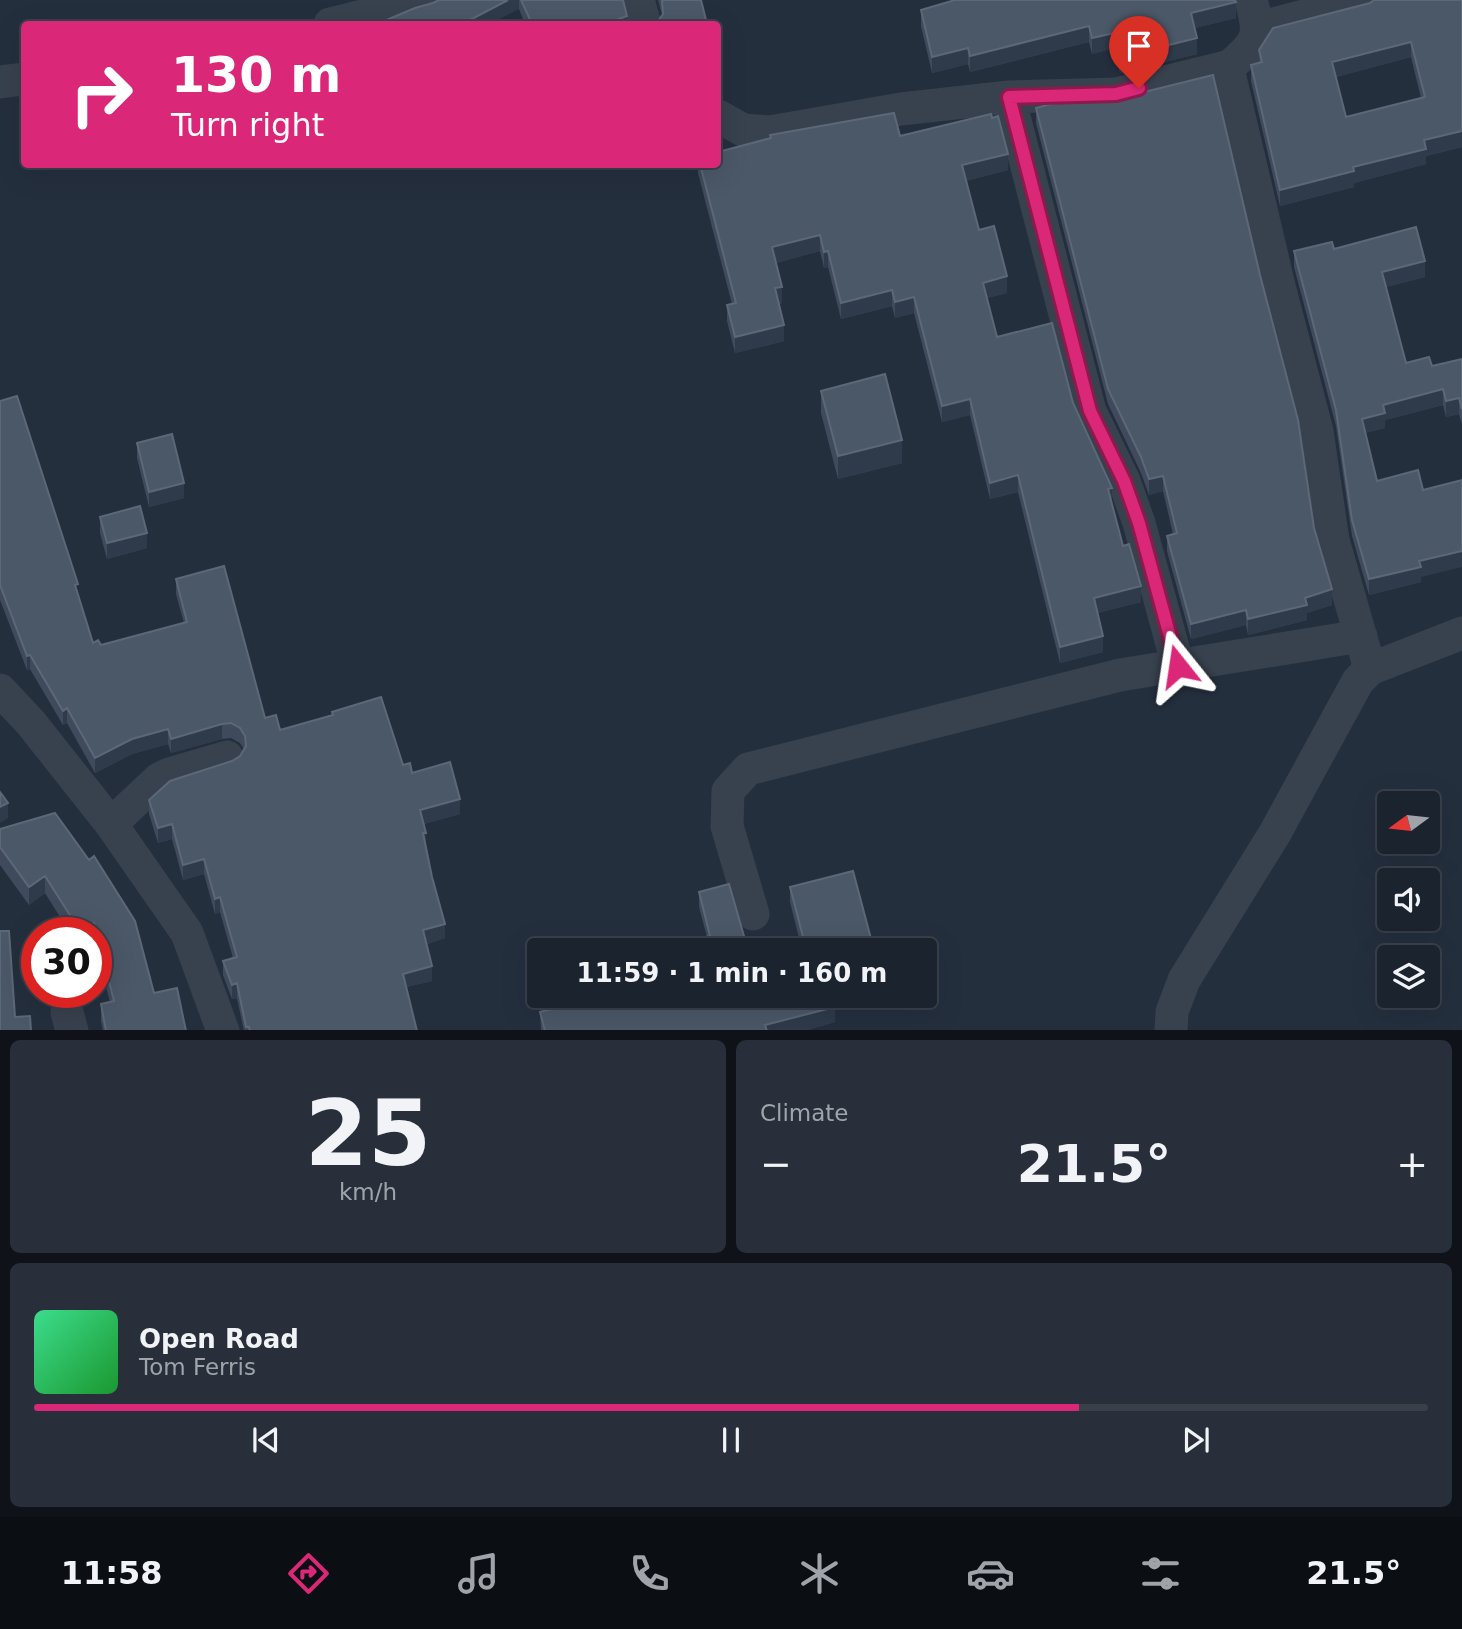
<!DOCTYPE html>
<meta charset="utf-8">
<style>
:root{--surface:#1b232e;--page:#282f3a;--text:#f1f3f6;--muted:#a0a4aa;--line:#39404a;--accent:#db2777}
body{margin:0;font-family:"DejaVu Sans",sans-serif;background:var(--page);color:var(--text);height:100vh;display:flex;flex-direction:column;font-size:26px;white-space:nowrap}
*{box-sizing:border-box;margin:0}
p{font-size:23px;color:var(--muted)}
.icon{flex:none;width:38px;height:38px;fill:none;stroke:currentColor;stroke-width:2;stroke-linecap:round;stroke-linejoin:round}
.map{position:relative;height:1030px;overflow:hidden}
.side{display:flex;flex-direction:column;gap:10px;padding:10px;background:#0f1319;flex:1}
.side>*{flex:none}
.guide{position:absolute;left:21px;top:21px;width:700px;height:147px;border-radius:7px;box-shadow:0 7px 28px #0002,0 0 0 2px var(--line);background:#db2777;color:#fff;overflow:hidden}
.needle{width:46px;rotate:255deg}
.tools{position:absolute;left:1377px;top:791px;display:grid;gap:14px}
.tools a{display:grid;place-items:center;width:63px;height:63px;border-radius:7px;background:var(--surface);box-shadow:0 7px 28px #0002,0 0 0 2px var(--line);font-size:35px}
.speed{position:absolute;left:21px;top:917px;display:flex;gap:14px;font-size:35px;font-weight:700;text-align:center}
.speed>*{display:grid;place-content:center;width:91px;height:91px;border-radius:50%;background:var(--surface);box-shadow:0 7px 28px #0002,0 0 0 2px var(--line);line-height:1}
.speed .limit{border:10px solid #d22;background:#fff;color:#111}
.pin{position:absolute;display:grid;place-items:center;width:60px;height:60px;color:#fff;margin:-72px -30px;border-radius:50% 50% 50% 0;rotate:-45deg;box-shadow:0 0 7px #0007}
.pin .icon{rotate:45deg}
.me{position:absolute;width:77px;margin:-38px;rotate:345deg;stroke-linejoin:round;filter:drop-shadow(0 0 5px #0008)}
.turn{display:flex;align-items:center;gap:24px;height:147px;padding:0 35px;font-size:32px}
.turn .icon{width:91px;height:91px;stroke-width:2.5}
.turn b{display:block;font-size:49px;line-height:60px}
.big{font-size:52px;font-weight:700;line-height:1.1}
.side .card{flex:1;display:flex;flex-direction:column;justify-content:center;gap:10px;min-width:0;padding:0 24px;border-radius:10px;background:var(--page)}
.side .dial{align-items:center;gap:0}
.dial b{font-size:91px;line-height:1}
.song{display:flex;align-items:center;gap:21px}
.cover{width:84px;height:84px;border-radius:10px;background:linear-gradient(135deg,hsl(150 70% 55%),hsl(130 70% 35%))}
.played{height:7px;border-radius:4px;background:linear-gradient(90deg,var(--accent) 75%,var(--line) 75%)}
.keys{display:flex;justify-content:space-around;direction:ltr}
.heat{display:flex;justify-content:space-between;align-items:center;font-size:38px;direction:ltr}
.side .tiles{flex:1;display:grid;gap:10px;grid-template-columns:1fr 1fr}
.card:last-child{grid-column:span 2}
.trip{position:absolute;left:527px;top:938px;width:410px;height:70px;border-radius:7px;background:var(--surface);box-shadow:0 7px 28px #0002,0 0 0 2px var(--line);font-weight:700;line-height:70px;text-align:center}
.menu{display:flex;height:112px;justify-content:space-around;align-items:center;background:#0b0e12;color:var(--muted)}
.menu .icon{width:49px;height:49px}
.menu .active{color:var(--accent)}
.menu b{font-size:32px;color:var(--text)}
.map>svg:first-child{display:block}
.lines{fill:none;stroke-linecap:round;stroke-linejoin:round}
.street{stroke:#38414e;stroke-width:33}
.wall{fill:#3f4b5c;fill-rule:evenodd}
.shaded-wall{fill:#2f3b4b}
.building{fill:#4b5868;stroke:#5c6777;stroke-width:2;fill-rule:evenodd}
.route-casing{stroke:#8e194d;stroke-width:18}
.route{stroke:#db2777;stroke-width:12}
</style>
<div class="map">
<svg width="1462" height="1031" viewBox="0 0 1462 1031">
<rect width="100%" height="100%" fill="#242f3e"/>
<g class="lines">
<path class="street" d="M638,0L645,24
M1251,0C1261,36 1259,41 1230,66L1229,73L1279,286L1317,431L1333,540L1370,669
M330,24L428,0
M1258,28L1365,0
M0,82L24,79
M1009,97L1090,411L1124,481L1139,523L1178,666
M718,116L743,130L770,132L901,109L1009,97L1116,94L1230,66
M0,690L31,723L111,824L187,933L223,1031
M111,824L159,779L169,774L227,757
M753,914L727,826L728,791L748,769L1120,675L1361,636
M67,1012L72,1031
M1171,1031L1172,1012L1184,980L1275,833L1358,681L1370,669L1462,633"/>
</g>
<path class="wall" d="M439,0H623L627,24H525L519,9L433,3Z
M658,0H701L706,24L662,15Z
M1462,0V147L1426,156V164L1354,183V187L1280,206L1251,81V65L1259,63V50L1370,3ZM1411,57L1421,98L1346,117L1336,77Z
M921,10L1236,18L1195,28L1197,54L1120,73L1114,48L1092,54L1089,42L970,72L968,64L932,73L921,26Z
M1036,108L1314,528L1332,605L1307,613V620L1248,635L1246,625L1191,639L1167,551V536L1173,534L1163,491L1149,495L1141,473L1108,404L1036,123Z
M770,135L900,136L1008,170L966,181L979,230L1007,293L987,298L997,337L1073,403L1112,504L1123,546L1141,602L1097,613L1103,652L1060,663L1018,492L990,499L970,415L942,422L914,313L895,318L892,306L841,319L828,267L824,268L820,251L776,263L782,303L779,304L784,341L735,353L727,321V305L732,304L698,173V164H718L770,138Z
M1334,249L1425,277L1386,287L1406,363L1432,366L1462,359V425L1459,414L1446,417L1443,405L1385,420V428L1365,433L1377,481L1421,577V582L1369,595L1352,536L1336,426L1294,267V251Z
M821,391L902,463L838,479L821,413Z
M0,401L78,596L93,643L101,645L184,623L176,594V579L265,718L280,730L332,715V712L403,765L460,814L424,824L426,847L445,938L427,944L432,981L406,987L417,1031H244L237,998L232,999L223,975V961L233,958L220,912L215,914L204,874L183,880L172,839L158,843L149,814V800L232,761L240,756L244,749L240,743L231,738L222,739L171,753L168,744L132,754L95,773L67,723L63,725L30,669L27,670L0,600Z
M137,443L184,498L149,507L137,458Z
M100,517L147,548L107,559L100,533Z
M55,813L154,993L186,1031H103L101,1021V1004L110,1002L96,950V933H70L45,893L29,905L0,865V829Z
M790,887L874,950L799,938L790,902Z
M699,892L748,950H684V942L707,937L699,907Z
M586,996L632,998L882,996V997L835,1009V1022L804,1031H541L540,1012L586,1000Z"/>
<path class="shaded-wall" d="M508,0H519V9L490,24H468V21Z
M1236,2V18L1191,29V13Z
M627,16V24H605Z
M706,20V24H687Z
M1089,26V42L970,72V56Z
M1114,33V48L1092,54V38Z
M1197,38V54L1120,73V57Z
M1411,42V57L1332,78V62Z
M968,48V64L932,73V57Z
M1462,131V147L1426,156V164L1354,183V187L1280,206V190L1424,140Z
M1008,154V170L962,182V165Z
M820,235V251L772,264V247Z
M828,251V267L824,268V252Z
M1425,261V277L1382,288V272Z
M1007,276V293L983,299V283Z
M782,287V303L775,305V288Z
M892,290V306L841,319V303Z
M914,297V313L895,318V302Z
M784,325V341L735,353V337Z
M1443,389V405L1385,420V428L1362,434V419L1383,405Z
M1459,398V414L1446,417V401Z
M970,399V415L942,422V406Z
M902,440V463L838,479V456Z
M1018,475V492L990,499V483Z
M1163,476V491L1149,495V479Z
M184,483V498L149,507V492Z
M1112,488V504L1108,489Z
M147,533V548L107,559V543Z
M1462,551V567L1421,577V582L1369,595V579L1419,561Z
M1141,586V602L1094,614V598Z
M1332,589V605L1307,613V620L1248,635V619Z
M1246,610V625L1191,639V624Z
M1103,636V652L1060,663V647Z
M30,655V669L27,670V656Z
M67,708V723L63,725V711Z
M222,724V739L171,753V739Z
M168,729V744L132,754L95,773V758L132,739Z
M460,799V814L420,825V810Z
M8,803V818L0,823V807Z
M172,824V839L158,843V828Z
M423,833H426V847Z
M204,859V874L183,880V865Z
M45,876V893L29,905V887Z
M220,897V912L215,914V899Z
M94,923V933H80V931Z
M445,924V938L423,945V930Z
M432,966V981L403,988V974Z
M237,983V998L232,999V985Z
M832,996H882V997L835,1009V1022L804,1031H765V1025Z"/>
<path class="building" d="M439,0H508L468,21L469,24H377L415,8L433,3Z
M521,0H623L627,16L605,24H557L556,20L546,24H532Z
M662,0H701L706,20L687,24H656L663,14Z
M955,0H1235L1236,2L1191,13L1197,38L1120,57L1114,33L1092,38L1089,26L970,56L968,48L932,57L921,10Z
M1374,0H1462V131L1424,140L1426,149L1353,167L1354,171L1280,190L1251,65L1262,62L1259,50L1273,28L1370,3ZM1411,42L1425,97L1346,117L1332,62Z
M1213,75L1260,275L1298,420L1314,528L1332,589L1305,598L1307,605L1248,619L1246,610L1191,624L1167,536L1177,533L1163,476L1149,479L1141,457L1108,389L1036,108L1070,99L1120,98Z
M894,113L900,136L991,114L992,118L998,116L1008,154L962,165L979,230L994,226L1007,276L983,283L997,337L1052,323L1073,403L1112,488L1108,489L1123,546L1129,544L1141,586L1094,598L1103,636L1060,647L1018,475L990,483L970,399L942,406L914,297L895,302L892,290L841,303L828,251L824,252L820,235L772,247L782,287L775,288L784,325L735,337L727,305L736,303L700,164H718V152L771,138L770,135Z
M1416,227L1425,261L1382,272L1406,363L1429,357L1432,366L1462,359V409L1459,398L1446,401L1443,389L1383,405L1385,413L1362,419L1377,481L1418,470L1423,490L1462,480V551L1419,561L1421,567L1369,579L1352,520L1336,410L1294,251L1332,242L1334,249Z
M885,374L902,440L838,456L821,391Z
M17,396L78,584L75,585L93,643L98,640L101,645L187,622L176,579L224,566L265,718L276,715L280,730L333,715L332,712L381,697L403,765L410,763L412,773L450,762L460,799L420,810L426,833H423L432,877L445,924L423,930L432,966L403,974L417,1031H250L249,1027H246L237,983L232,985L223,961L237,957L220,897L215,899L204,859L183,865L172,824L158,828L149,800L170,781L232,761L240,756L246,746L245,736L240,728L231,723L222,724L171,739L168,729L132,739L95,758L67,708L63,711L30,655L27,656L0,585V401Z
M172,434L184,483L149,492L137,443Z
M140,506L147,533L107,543L100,517Z
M0,792L8,803L0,807Z
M55,813L89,860L94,856L135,921L154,993L177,988L186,1031H106L101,1004L114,1001L94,923L80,931L45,876L29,887L0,847V829Z
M853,871L874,950H751L803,937L790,887Z
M729,884L748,950H686L684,942L710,936L699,892Z
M0,931H9L15,1017L30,1016L31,1031H0Z
M587,996H631L632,998L641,996H832L835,1007L765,1025L767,1031H545L540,1012L588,999Z"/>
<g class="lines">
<g class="route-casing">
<path id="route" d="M1139,88L1116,94L1009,97L1090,411L1124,481L1139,523L1178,666"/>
</g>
<use href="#route" class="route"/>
</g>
</svg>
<div class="tools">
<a><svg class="needle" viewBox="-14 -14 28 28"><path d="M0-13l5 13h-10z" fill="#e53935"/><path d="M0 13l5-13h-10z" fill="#a0a4aa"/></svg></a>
<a><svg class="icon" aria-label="sound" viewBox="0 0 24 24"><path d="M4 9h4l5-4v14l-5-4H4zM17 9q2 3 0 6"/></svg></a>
<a><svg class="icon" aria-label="layers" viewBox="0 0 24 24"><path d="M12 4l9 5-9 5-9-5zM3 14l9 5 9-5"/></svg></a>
</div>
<div class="speed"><div class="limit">30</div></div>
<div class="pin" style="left:1139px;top:88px;background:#d93025"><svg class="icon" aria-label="arrive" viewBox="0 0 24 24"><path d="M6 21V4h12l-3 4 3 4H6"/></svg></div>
<svg class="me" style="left:1178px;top:666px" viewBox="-20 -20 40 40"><path d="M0-17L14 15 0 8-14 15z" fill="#db2777" stroke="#fff" stroke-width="4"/></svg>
<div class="trip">11:59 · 1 min · 160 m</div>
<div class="guide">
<div class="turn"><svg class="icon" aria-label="right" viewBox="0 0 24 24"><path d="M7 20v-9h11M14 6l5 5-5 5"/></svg><div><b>130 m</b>Turn right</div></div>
</div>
</div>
<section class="side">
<div class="tiles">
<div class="card dial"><b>25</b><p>km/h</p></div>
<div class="card"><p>Climate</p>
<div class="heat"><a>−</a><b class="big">21.5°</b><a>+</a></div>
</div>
<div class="card">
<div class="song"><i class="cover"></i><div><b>Open Road</b><p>Tom Ferris</p></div></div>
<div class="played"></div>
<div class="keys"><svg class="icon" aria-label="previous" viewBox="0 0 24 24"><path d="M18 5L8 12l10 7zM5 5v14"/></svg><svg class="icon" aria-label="pause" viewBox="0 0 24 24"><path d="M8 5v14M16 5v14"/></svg><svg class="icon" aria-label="next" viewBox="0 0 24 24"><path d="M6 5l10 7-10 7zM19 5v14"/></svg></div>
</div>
</div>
</section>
<nav class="menu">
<b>11:58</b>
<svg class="icon active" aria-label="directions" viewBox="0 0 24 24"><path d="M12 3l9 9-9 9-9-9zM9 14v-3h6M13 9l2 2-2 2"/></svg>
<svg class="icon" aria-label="music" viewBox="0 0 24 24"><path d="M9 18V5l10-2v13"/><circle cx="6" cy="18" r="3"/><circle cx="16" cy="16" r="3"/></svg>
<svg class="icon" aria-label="phone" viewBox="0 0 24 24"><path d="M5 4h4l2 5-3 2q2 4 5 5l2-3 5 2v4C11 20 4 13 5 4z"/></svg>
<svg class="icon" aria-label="climate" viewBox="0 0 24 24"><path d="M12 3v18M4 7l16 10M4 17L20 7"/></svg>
<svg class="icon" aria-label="car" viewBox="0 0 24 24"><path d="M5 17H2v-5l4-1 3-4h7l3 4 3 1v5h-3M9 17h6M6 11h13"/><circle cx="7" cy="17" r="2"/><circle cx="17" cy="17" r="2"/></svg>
<svg class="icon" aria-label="filters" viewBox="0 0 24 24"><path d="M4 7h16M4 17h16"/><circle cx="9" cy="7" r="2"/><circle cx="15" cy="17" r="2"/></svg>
<b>21.5°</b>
</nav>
